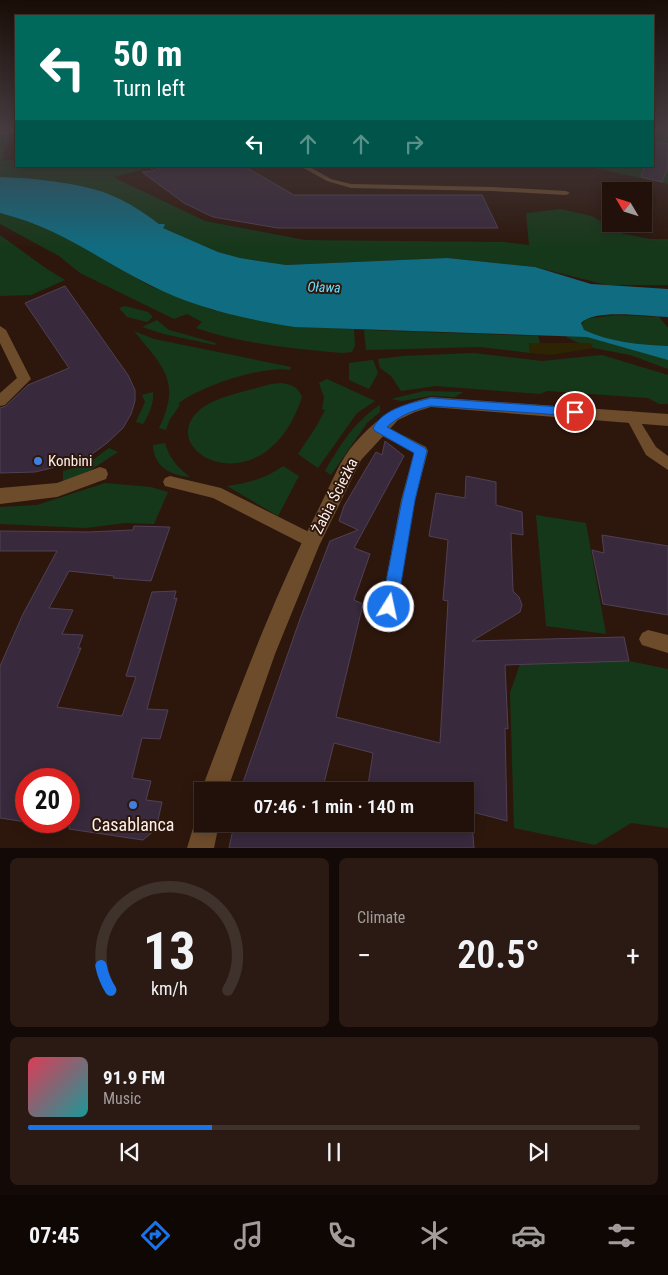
<!DOCTYPE html>
<meta charset="utf-8">
<style>
:root{--surface:#22110a;--page:#2a1a13;--text:#f1f3f6;--muted:#a29d9c;--line:#3f312b;--accent:#1a73e8}
body{margin:0;font-family:"Roboto Condensed",sans-serif;background:var(--page);color:var(--text);height:100vh;display:flex;flex-direction:column;font-size:19px;white-space:nowrap}
*{box-sizing:border-box;margin:0}
p{font-size:16px;color:var(--muted)}
.icon{flex:none;width:28px;height:28px;fill:none;stroke:currentColor;stroke-width:2;stroke-linecap:round;stroke-linejoin:round}
.map{position:relative;height:848px;overflow:hidden}
.sheet{display:flex;flex-direction:column;gap:10px;padding:10px;background:#130906;flex:1}
.sheet>*{flex:none}
.banner{position:absolute;left:15px;top:15px;width:639px;height:152px;border-radius:0px;box-shadow:0 2px 12px #0003,0 0 0 1px var(--line);background:#00695c;color:#fff;overflow:hidden}
.needle{width:32px;rotate:308deg}
.tools{position:absolute;left:602px;top:182px;display:grid;gap:10px}
.tools a{display:grid;place-items:center;width:50px;height:50px;border-radius:0px;background:var(--surface);box-shadow:0 2px 12px #0003,0 0 0 1px var(--line);font-size:25px}
.speed{position:absolute;left:15px;top:768px;display:flex;gap:10px;font-size:25px;font-weight:700;text-align:center}
.speed>*{display:grid;place-content:center;width:65px;height:65px;border-radius:50%;background:var(--surface);box-shadow:0 2px 12px #0003,0 0 0 1px var(--line);line-height:1}
.speed .limit{border:8px solid #d22;background:#fff;color:#111}
.pin{position:absolute;display:grid;place-items:center;width:42px;height:42px;color:#fff;margin:-21px;border:2px solid #fff;border-radius:50%;box-shadow:0 1px 5px #0007}
.me{position:absolute;width:55px;margin:-28px;rotate:10deg;stroke-linejoin:round;filter:drop-shadow(0 0 4px #0008)}
.turn{display:flex;align-items:center;gap:18px;height:105px;padding:0 15px;font-size:22px}
.turn .icon{width:65px;height:65px;stroke-width:2.5}
.turn b{display:block;font-size:35px;line-height:42px}
.lanes{display:flex;align-items:center;height:48px;padding:0 15px;background:#0003;justify-content:center;gap:25px;direction:ltr}
.lanes .off{opacity:.35}
.big{font-size:38px;font-weight:600;line-height:1.1}
.sheet .widget{flex:1;display:flex;flex-direction:column;justify-content:center;gap:8px;min-width:0;padding:0 18px;border-radius:8px;background:var(--page)}
.sheet .dial{align-items:center;gap:0}
.dial svg{height:130px;overflow:visible;fill:none;stroke:var(--line);stroke-width:7;stroke-linecap:round;text-anchor:middle}
.dial text{fill:var(--text);stroke:none}
.song{display:flex;align-items:center;gap:15px}
.cover{width:60px;height:60px;border-radius:8px;background:linear-gradient(135deg,hsl(350 70% 55%),hsl(180 70% 35%))}
.played{height:5px;border-radius:2px;background:linear-gradient(90deg,var(--accent) 30%,var(--line) 30%)}
.keys{display:flex;justify-content:space-around;direction:ltr}
.heat{display:flex;justify-content:space-between;align-items:center;font-size:28px;direction:ltr}
.sheet .tiles{flex:1;display:grid;gap:10px;grid-template-columns:1fr 1fr}
.widget:last-child{grid-column:span 2}
.trip{position:absolute;left:194px;top:782px;width:280px;height:50px;border-radius:0px;background:var(--surface);box-shadow:0 2px 12px #0003,0 0 0 1px var(--line);font-weight:600;line-height:50px;text-align:center}
.tab-bar{display:flex;height:80px;justify-content:space-around;align-items:center;background:#0e0704;color:var(--muted)}
.tab-bar .icon{width:35px;height:35px}
.tab-bar .current{color:var(--accent)}
.tab-bar b{font-size:22px;color:var(--text)}
.map>svg:first-child{display:block}
.green{fill:#16381a}
.sand{fill:#2c2403}
.water{fill:#106c81}
.building{fill:#38293d;stroke:#504055}
.lines{fill:none;stroke-linecap:round;stroke-linejoin:round}
.service{fill:#6d4c2b;fill-rule:evenodd}
.minor{fill:#6d4c2b;fill-rule:evenodd}
.route{fill:#1a73e8;stroke:#114b97}
.shop-dot{fill:#3f7fe0;stroke:#2d170d;stroke-width:2}
.labels{text-anchor:middle;dominant-baseline:central;stroke-width:4;stroke-linejoin:round;paint-order:stroke}
.far-water-label{font-size:14px;font-style:italic;fill:#6adfff;stroke:#2d170d}
.poi-label{font-size:15px;fill:#fdf0ea;stroke:#2d170d;text-anchor:start}
.street-label{font-size:15px;fill:#fdf0ea;stroke:#2d170d}
.near-poi-label{font-size:18px;fill:#fdf0ea;stroke:#2d170d}
</style>
<div class="map">
<svg width="668" height="848" viewBox="0 0 668 848">
<rect width="100%" height="100%" fill="#2d170d"/>
<path class="green" d="M653,130H668V184L585,166H652Z
M10,133L3,154L5,155L3,161L16,159V166H139L143,170L113,177L205,221L305,240L505,242L529,245L526,213L560,209L592,216L624,234L651,239H668V285H607L535,267L447,258L286,265L240,258L218,252L163,228L159,224C147,216 134,206 120,199C85,182 38,178 0,177V134Z
M0,213L38,223L61,234L150,286L215,311L217,310C266,324 304,327 354,329L355,345L352,352L342,353C292,349 244,344 196,328L202,322L187,314L174,319L80,273L59,256L0,224Z
M0,235L47,269L65,280L31,295L0,296Z
M125,306L148,312L153,317L147,322L127,317L119,308Z
M616,315L659,317L668,328V369L630,355L593,348L590,343H579L566,337L578,331L585,319Z
M157,320L169,330L216,343L215,345L164,334L142,327Z
M364,330L538,336L540,343H529L530,353L480,347L366,350Z
M134,331L154,339L291,367L290,370C264,365 197,387 178,404L180,405L170,419L166,430L159,428C182,381 163,367 134,331Z
M473,353L542,361L602,355L668,375V404H659L648,398L547,391L540,394L436,386L401,391L391,376L380,368L378,359L403,356Z
M373,360L378,373L369,389L349,380V363Z
M327,379L375,401L357,413L318,468L298,454L316,427L325,410L322,409L324,397L319,383Z
M282,383C293,385 298,387 302,397C263,516 144,447 205,406C221,395 252,390 271,384Z
M424,391L463,392L455,397L431,396L402,401L391,399Z
M153,392C154,403 149,415 143,424L136,422L145,402L142,395Z
M380,405V412L367,423L331,475L325,471C340,445 355,421 380,405Z
M165,443C170,459 177,467 190,477C170,475 154,467 153,445Z
M109,448L118,452L89,471L63,481V471L86,465Z
M283,466L299,476L278,516L227,486C248,483 265,479 283,466Z
M105,483L151,487L168,492L154,524L125,523L86,528L0,524V507L37,505Z
M536,515L586,523L606,634L546,626Z
M629,661L668,669V828L631,823L595,845L514,828L510,693L520,664Z"/>
<path class="sand" d="M529,343H590L593,348L551,355L530,353Z"/>
<path class="water" d="M0,177C35,178 89,183 120,199C134,206 147,215 159,224H164L165,225L163,228L218,252L240,258L286,265L447,258L535,267L591,284L668,289V317C648,317 596,308 581,323L584,330C609,342 641,345 668,346V360L587,337L295,327C248,320 192,307 150,285C96,258 60,228 0,213Z"/>
<path class="building" d="M653,142L668,144V167L662,182L641,177L645,166H652Z
M161,166H244L294,195H482L498,228H278L213,217L184,203L142,172L153,171Z
M65,286L128,375L135,390V401L131,414L123,428L107,443L88,457L76,462L35,472L0,473V408L6,406L28,385L69,368L25,303Z
M385,441L404,456L354,548L370,554L354,600L363,604L336,717L440,743L448,601L443,600L448,540L429,536L436,493L465,498L466,476L496,482V505L522,512L523,535L511,533L513,591L519,597L522,605L520,612L472,641L624,637L629,661L505,665L508,729L505,728L507,821L465,810V791H367L373,753L334,743L322,791H240L300,619L330,541L358,530L339,521L344,506L376,452L382,455Z
M134,526L170,527L151,581L113,578L114,576L69,571L49,608L73,610L62,634L83,635L78,648H81L57,707L122,716L136,677L126,676L152,592L176,591L174,599L177,598L147,709L168,710L160,739L142,738L132,778L151,781L146,800L162,802L156,829L143,840L69,829V779H26V822L0,818V666L23,614L57,551H0V531L88,532L133,530Z
M602,535L668,546V615L603,604L592,550L604,553Z
M234,824H472L474,848H229Z"/>
<g class="lines">
<path class="service" d="M16,130V133L0,135V131Z
M149,166H155V167L152,169Z
M300,166H308L331,179L351,184L492,187L566,191L570,193L566,195L492,191L351,188L327,181Z
M631,411L635,413L656,447L668,456V470L646,455L625,416L627,413Z
M379,423L426,447L428,451L415,500L397,607L395,613L389,615L383,613L381,607L401,500L414,453L375,432L373,428L375,424Z
M170,476L221,488L317,536L320,541L317,546L312,548L307,546L213,498L165,486L163,482L165,478Z
M648,630L668,635V653L642,645L639,639L642,633Z"/>
<path class="minor" d="M0,326L6,330L31,379L5,405L0,406V393L17,378L0,343Z
M431,397L668,414V426L431,407L415,412L398,420L361,460L319,546L275,654L227,791H202V794L201,791C237,696 272,600 318,510C328,491 337,466 350,449C375,419 393,406 431,397Z
M100,467L106,469L108,474L106,479L57,497L0,504V488L57,483Z
M202,812V824H219L214,848H187L197,815Z"/>
</g>
<linearGradient id="sky" x2="0" y2="1"><stop stop-color="#190d07"/><stop offset="0.52" stop-color="#463c40"/><stop offset="1" stop-color="#463c40" stop-opacity="0"/></linearGradient>
<rect width="668" height="248" fill="url(#sky)"/>
<path class="route" d="M431,398L575,408L580,412L575,416L431,406C414,410 400,415 387,427L425,448L427,451L415,500L397,607L394,612L389,615L384,612L381,607L402,500L414,453L375,431L373,428C384,408 411,403 431,398Z"/>
<g class="shop-dot">
<circle cx="38" cy="461" r="5"/>
<circle cx="133" cy="805" r="5"/>
</g>
<g class="labels">
<g class="far-water-label">
<text transform="translate(324 287) rotate(2)">Oława</text>
</g>
<g class="poi-label">
<text x="48" y="461">Konbini</text>
</g>
<g class="street-label">
<text transform="translate(335 496) rotate(-63)">Żabia Ścieżka</text>
</g>
<g class="near-poi-label">
<text x="133" y="824">Casablanca</text>
</g>
</g>
</svg>
<div class="tools">
<a><svg class="needle" viewBox="-14 -14 28 28"><path d="M0-13l5 13h-10z" fill="#e53935"/><path d="M0 13l5-13h-10z" fill="#a29d9c"/></svg></a>
</div>
<div class="speed"><div class="limit">20</div></div>
<div class="pin" style="left:575px;top:412px;background:#d93025"><svg class="icon" aria-label="arrive" viewBox="0 0 24 24"><path d="M6 21V4h12l-3 4 3 4H6"/></svg></div>
<svg class="me" style="left:389px;top:607px" viewBox="-20 -20 40 40"><circle r="17" fill="#1a73e8" stroke="#fff" stroke-width="3"/><path d="M0-11L8 9 0 5-8 9z" fill="#fff"/></svg>
<div class="trip">07:46 · 1 min · 140 m</div>
<div class="banner">
<div class="turn"><svg class="icon" aria-label="left" viewBox="0 0 24 24"><path d="M17 20v-9H6M10 6l-5 5 5 5"/></svg><div><b>50 m</b>Turn left</div></div>
<div class="lanes"><svg class="icon" aria-label="left" viewBox="0 0 24 24"><path d="M17 20v-9H6M10 6l-5 5 5 5"/></svg><svg class="icon off" aria-label="ahead" viewBox="0 0 24 24"><path d="M12 20V5M6 11l6-6 6 6"/></svg><svg class="icon off" aria-label="ahead" viewBox="0 0 24 24"><path d="M12 20V5M6 11l6-6 6 6"/></svg><svg class="icon off" aria-label="right" viewBox="0 0 24 24"><path d="M7 20v-9h11M14 6l5 5-5 5"/></svg></div>
</div>
</div>
<section class="sheet">
<div class="tiles">
<div class="widget dial"><svg viewBox="0 0 100 80">
<path d="M14 69A42 42 0 1 1 86 69"/>
<path d="M14 69A42 42 0 0 1 8 54" stroke="#1a73e8"/>
<text x="50" y="56" font-size="32" font-weight="700">13</text>
<text x="50" y="72" font-size="11">km/h</text>
</svg></div>
<div class="widget"><p>Climate</p>
<div class="heat"><a>−</a><b class="big">20.5°</b><a>+</a></div>
</div>
<div class="widget">
<div class="song"><i class="cover"></i><div><b>91.9 FM</b><p>Music</p></div></div>
<div class="played"></div>
<div class="keys"><svg class="icon" aria-label="previous" viewBox="0 0 24 24"><path d="M18 5L8 12l10 7zM5 5v14"/></svg><svg class="icon" aria-label="pause" viewBox="0 0 24 24"><path d="M8 5v14M16 5v14"/></svg><svg class="icon" aria-label="next" viewBox="0 0 24 24"><path d="M6 5l10 7-10 7zM19 5v14"/></svg></div>
</div>
</div>
</section>
<nav class="tab-bar">
<b>07:45</b>
<svg class="icon current" aria-label="directions" viewBox="0 0 24 24"><path d="M12 3l9 9-9 9-9-9zM9 14v-3h6M13 9l2 2-2 2"/></svg>
<svg class="icon" aria-label="music" viewBox="0 0 24 24"><path d="M9 18V5l10-2v13"/><circle cx="6" cy="18" r="3"/><circle cx="16" cy="16" r="3"/></svg>
<svg class="icon" aria-label="phone" viewBox="0 0 24 24"><path d="M5 4h4l2 5-3 2q2 4 5 5l2-3 5 2v4C11 20 4 13 5 4z"/></svg>
<svg class="icon" aria-label="climate" viewBox="0 0 24 24"><path d="M12 3v18M4 7l16 10M4 17L20 7"/></svg>
<svg class="icon" aria-label="car" viewBox="0 0 24 24"><path d="M5 17H2v-5l4-1 3-4h7l3 4 3 1v5h-3M9 17h6M6 11h13"/><circle cx="7" cy="17" r="2"/><circle cx="17" cy="17" r="2"/></svg>
<svg class="icon" aria-label="filters" viewBox="0 0 24 24"><path d="M4 7h16M4 17h16"/><circle cx="9" cy="7" r="2"/><circle cx="15" cy="17" r="2"/></svg>
</nav>
